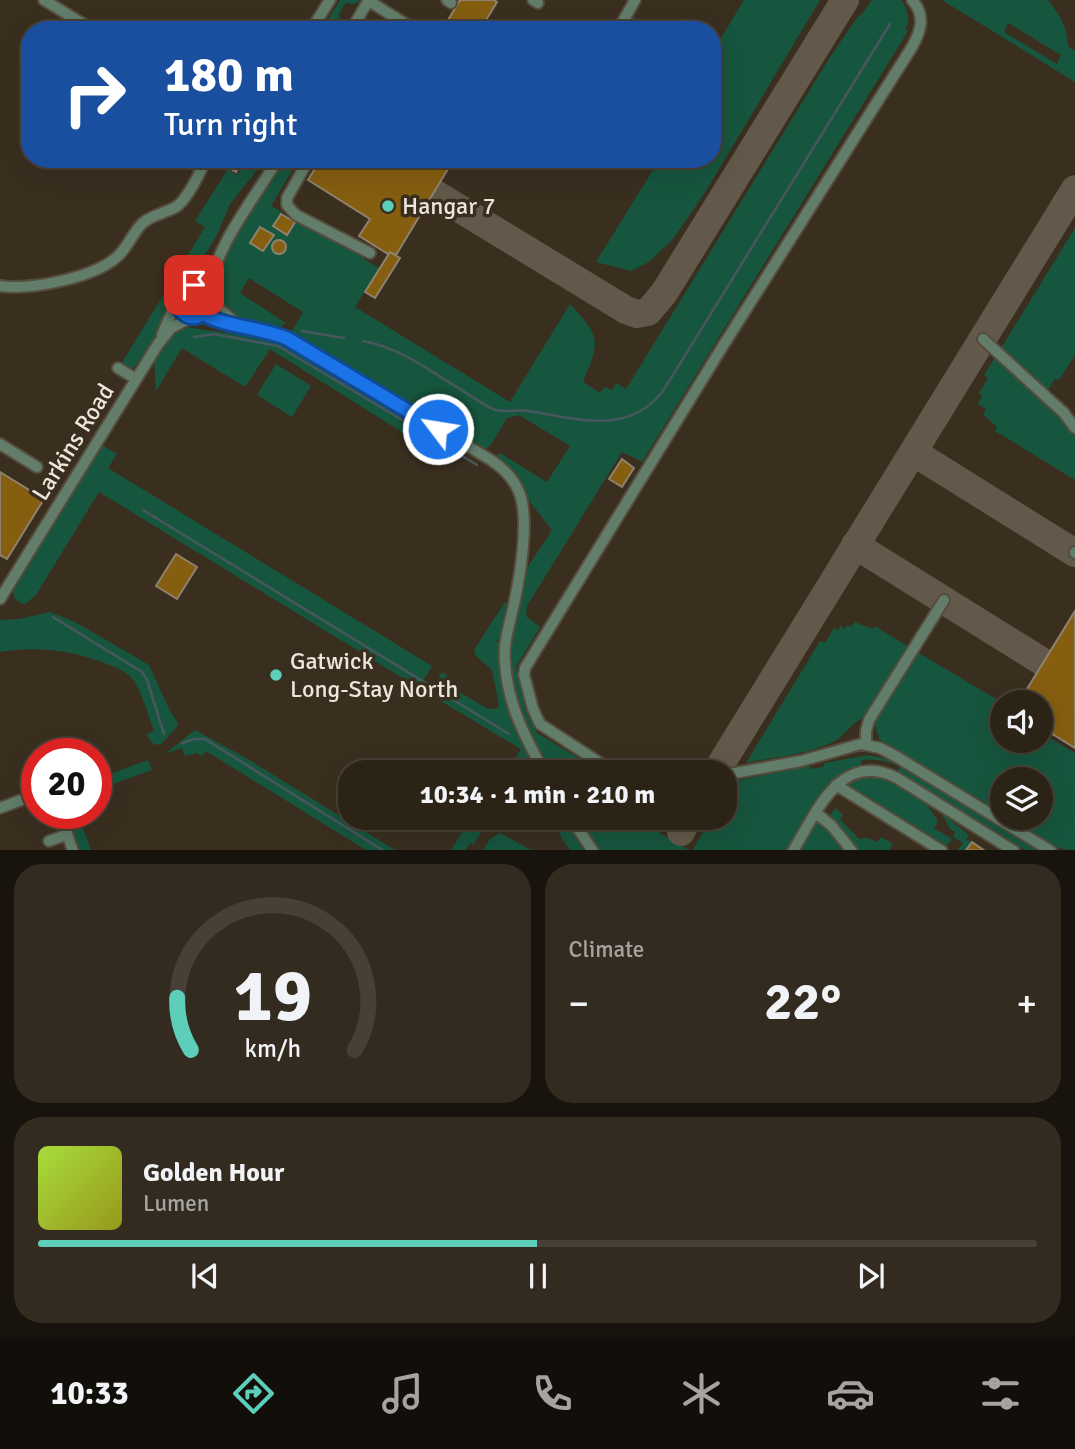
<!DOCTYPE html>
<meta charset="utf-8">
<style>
:root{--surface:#2c2317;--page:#342b20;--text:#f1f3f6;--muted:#a6a4a1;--line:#484036;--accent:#5dceb9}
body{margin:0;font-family:Signika,sans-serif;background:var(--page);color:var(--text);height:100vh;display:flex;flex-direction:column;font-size:26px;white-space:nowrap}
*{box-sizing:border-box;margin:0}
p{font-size:23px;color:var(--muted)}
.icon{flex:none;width:38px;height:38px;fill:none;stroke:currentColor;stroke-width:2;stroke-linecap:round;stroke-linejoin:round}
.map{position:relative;height:850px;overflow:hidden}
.side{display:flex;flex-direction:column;gap:14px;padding:14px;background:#18130d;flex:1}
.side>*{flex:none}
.top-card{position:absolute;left:21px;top:21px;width:700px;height:147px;border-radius:28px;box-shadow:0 7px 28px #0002,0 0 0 2px var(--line);background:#1a4fa0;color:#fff;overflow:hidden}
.buttons{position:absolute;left:990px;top:690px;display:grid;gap:14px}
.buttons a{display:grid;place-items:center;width:63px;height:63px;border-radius:50%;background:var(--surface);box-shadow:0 7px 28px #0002,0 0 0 2px var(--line);font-size:35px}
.speed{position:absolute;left:21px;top:738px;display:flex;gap:14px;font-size:35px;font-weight:700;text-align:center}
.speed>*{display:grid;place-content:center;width:91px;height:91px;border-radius:50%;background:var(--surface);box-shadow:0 7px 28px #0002,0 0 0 2px var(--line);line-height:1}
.speed .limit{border:10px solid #d22;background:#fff;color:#111}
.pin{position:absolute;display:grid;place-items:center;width:60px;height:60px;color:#fff;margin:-30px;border-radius:14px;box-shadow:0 4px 10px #0006}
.me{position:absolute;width:77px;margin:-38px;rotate:301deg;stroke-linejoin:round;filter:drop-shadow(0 0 5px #0008)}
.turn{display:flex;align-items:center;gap:24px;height:147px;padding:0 28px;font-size:32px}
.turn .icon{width:91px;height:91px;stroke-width:2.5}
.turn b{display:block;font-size:49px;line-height:60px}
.big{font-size:52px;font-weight:700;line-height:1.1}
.side .widget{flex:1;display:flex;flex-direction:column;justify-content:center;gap:10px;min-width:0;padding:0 24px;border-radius:28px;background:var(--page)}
.side .dial{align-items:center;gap:0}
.dial svg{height:182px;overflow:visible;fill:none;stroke:var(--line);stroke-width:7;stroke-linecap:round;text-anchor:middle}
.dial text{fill:var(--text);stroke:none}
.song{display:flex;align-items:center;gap:21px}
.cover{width:84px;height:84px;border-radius:10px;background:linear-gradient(135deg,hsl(80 70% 55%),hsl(60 70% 35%))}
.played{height:7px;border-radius:4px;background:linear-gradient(90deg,var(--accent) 50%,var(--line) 50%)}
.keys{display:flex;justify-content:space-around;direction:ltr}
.heat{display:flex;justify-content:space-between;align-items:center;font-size:38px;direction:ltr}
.side .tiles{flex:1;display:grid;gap:14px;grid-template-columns:1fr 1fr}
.widget:last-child{grid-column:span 2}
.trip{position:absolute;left:338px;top:760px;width:399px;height:70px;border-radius:28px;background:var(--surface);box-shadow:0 7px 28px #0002,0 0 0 2px var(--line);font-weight:700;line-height:70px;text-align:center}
.tabs{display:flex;height:112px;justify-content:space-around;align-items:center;background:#120e09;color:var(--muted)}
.tabs .icon{width:49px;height:49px}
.tabs .selected{color:var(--accent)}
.tabs b{font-size:32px;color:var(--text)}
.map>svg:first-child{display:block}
.green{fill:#17563e;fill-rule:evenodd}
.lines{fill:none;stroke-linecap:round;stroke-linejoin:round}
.stream{stroke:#48575d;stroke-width:2.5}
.taxiway{stroke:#63594a;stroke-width:28}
.building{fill:#855e10;stroke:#8e826f;stroke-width:2}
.minor-casing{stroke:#564c3d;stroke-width:14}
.minor{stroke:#627e6a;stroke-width:10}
.route-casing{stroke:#114b97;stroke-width:18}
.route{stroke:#1a73e8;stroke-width:12}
.poi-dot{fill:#5dceb9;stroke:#3a2f1f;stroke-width:2.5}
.labels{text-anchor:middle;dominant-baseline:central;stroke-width:7;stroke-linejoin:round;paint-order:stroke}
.poi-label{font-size:24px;fill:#ece6db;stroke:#3a2f1f;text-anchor:start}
.street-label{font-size:24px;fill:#ece6db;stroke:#3a2f1f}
</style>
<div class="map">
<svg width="1075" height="851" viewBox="0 0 1075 851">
<rect width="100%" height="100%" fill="#3a2f1f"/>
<path class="green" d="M340,0H361L354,4L346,3L339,14L343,30H321Z
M744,0H820L704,194L673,239L649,262L631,271L596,262L656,165L652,162L653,159H712V53Z
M872,0H901C908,9 911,19 905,29L908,31L642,462L622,452L527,606L526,616L540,627L516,667L527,714L537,733L580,759L573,772H549L527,730L514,696L510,648L525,571L552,530L526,497L523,486L516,475L497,456L500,453L547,482L570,446L519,415L507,418L490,446L483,450L450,430L451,427L449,426L447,428L365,380L366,376L364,375L362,378L295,337L292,331L303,312L249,278L240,293L286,323L280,327C257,321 225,319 215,293C206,271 269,182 283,159H299L271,206L282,212L277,220L291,229L296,220L363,255L364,259L379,268L355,307L510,402L570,304C601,337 600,341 583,382L600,393L605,387L612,390L616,383L626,389L832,54L859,15L860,16Z
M942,0H1048C1060,15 1067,26 1068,46L1075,51V82ZM1008,23L1061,55L1057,64L1004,32Z
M254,162L257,170L230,204L217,235L194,273L175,288L160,329L141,360L132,369L121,364L205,227L195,221L228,169L237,175L241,169Z
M1075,228V355L1059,380L1055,379L1046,393L1001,348Z
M186,327L275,340L414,423L420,432L419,443L270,349L245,387L182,348L156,391L154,360L170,337Z
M997,354C1020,376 1060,407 1075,434V480L995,431L997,427L983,414L986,409L978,404L982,396L979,393L988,378L984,375Z
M276,364L311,386L292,417L257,395Z
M102,445L117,454L108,468L432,666L419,688L99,492L36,595L25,604C16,603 12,597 13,589Z
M505,602L507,603L499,639L495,641L499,642C497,686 510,721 530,760L520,772H508L521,749L429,694L442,672L448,676L444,683L488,709L497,708L499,705L492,670L476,656L474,650Z
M50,612L75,622L149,665L169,709L178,723L176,728L161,744C154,747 149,740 147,734L154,731C148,715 143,695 134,681C128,672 116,667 107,664C71,650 38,646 0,652V620L19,619Z
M855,622L872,629L875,626L909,647L866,717C852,721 845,737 831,743C805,755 774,757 746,763L820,641L825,643L834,628L838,630L841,626L845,629L847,625L851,627Z
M917,652L1003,703V740H1041V733L1075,753V850C1049,850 1026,831 1004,817H1041V779H1003V816L879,739L874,722Z
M195,730L246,758L395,850H366L206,751L202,756L196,753L185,756L182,748L165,754Z
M869,755L897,762L1042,850H1025L897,772L900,767C889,760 874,759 861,760V766C821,775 806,818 787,850L692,851L712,817H724L725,797L735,781L809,766L810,769L824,767V763Z
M148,760L152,770L96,790V779Z
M869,777L887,780L925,802L938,821L934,828L952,839L947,846L847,784Z
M836,808L843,815L840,819L859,839L868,838L877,842L881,837L893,844L889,850H855L828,817Z
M941,812L969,835L966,839L972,842L967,850H958L963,843L953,837L955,832L950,829Z
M69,814H78L91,850H80L69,820Z
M472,817H491L473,845L470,843L465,850H451Z
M553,817H562L584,850H570L562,839Z
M574,817H667L658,832L689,850H597Z
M819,821L825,823L849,851H799L815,824Z
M500,833L531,850H483L490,839Z"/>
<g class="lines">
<path class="stream" d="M302,331L344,338
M194,337L214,334L278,346L414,427
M363,341C402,348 434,374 468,394C476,399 486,407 496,410C506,413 518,409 528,411C577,418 627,437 663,391L890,24
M451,449L477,465
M143,510L509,734
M53,617L142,672L147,680L164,734
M182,743L195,739H205L384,851"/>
<path class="taxiway" d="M434,193L626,310L637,314L648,312L664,293L845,0
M913,452L1075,553
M855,545L1043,662
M716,772L1075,189
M681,832L689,817"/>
</g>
<path class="building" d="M460,0H494L497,2L480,30H442Z
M219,159H243L242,162L247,159L250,161L242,165L241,163L236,172L218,161Z
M321,159H454L396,255L390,252L388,254L359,236L370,219L308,180Z
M281,214L295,222L287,235L273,226Z
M260,227L274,235L263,251L250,243Z
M272 247a7 7 0 1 1 14 0a7 7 0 1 1-14 0Z
M390,252L400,258L375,298L365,292Z
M622,459L634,468L622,487L609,479Z
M0,472L44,499L7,559L0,555Z
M176,554L197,567L177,599L156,586Z
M1075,611V748L1041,727V702H1019Z
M972,842L985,851L966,850Z"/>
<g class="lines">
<g class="minor-casing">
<path id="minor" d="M44,0L93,30
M447,0L451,3
M533,0L538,3
M369,1L415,30
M624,20L640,30
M311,30L330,0
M351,30L369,0
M618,30L635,0
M309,159L287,198V205L296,215L370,253
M177 301a16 16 0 1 1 32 0a16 16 0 1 1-32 0Z
M0,286C31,290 95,278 118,256C129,246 133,231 144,222C153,215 164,213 174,208C185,203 202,171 205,159
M203,315C229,328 261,327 288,339L491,460C503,468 514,479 519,492C530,518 520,576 514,604C510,623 503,642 505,662C507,703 525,737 544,772
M235,322L218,308L208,293C217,243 252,202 278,159
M162,335L177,300
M983,339L1064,413L1075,428
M118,368L136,379
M0,444L37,467
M1075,553V552
M0,599L158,344L171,328L192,317
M866,744V731L869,720L944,600
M614,772L540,724L533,709L524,675L525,668L721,349L912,47C921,31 926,15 912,0
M724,775L801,761L861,744L880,748L897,757L1051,851
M836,785L942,851
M0,808L37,794
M816,813L832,826L852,851
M60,814L73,851
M570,817L593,851
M49,841L66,835
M793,851C816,813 841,749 897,778L1014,851"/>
</g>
<use href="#minor" class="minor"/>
</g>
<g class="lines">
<g class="route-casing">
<path id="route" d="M194,285L184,288L178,296L180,310C186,317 194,320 203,314C229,328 261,327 288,339L438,429"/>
</g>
<use href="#route" class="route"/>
</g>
<g class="poi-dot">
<circle cx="388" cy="206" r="7"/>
<circle cx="276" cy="675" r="7"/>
</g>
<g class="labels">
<g class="poi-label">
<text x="402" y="206">Hangar 7</text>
<text x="290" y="661">Gatwick<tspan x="290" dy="28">Long-Stay North</tspan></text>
</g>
<g class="street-label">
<text transform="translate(73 442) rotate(-58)">Larkins Road</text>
</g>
</g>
</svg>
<div class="buttons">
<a><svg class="icon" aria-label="sound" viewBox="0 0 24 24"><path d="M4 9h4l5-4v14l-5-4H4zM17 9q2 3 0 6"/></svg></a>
<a><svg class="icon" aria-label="layers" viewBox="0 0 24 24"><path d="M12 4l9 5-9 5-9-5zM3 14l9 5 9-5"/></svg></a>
</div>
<div class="speed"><div class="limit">20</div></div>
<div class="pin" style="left:194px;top:285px;background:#d93025"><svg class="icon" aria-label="arrive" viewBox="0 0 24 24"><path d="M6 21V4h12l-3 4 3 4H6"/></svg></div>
<svg class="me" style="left:438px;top:429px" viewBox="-20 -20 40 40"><circle r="17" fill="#1a73e8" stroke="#fff" stroke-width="3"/><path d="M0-11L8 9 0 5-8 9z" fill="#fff"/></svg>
<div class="trip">10:34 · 1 min · 210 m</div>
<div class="top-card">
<div class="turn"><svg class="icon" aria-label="right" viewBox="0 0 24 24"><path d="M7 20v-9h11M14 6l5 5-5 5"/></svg><div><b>180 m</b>Turn right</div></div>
</div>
</div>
<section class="side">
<div class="tiles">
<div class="widget dial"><svg viewBox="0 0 100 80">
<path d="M14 69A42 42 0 1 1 86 69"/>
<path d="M14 69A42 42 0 0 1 8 46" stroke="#5dceb9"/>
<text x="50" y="56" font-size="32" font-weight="700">19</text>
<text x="50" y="72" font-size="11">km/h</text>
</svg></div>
<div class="widget"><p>Climate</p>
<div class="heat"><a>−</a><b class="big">22°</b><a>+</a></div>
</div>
<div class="widget">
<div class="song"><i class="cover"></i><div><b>Golden Hour</b><p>Lumen</p></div></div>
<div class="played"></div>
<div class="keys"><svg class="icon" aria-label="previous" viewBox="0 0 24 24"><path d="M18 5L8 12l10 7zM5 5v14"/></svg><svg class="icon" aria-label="pause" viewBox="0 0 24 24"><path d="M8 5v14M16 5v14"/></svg><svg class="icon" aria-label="next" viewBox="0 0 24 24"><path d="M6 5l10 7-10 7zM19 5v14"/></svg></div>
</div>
</div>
</section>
<nav class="tabs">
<b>10:33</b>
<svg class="icon selected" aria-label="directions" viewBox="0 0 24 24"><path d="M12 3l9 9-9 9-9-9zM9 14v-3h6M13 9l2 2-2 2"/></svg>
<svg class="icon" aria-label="music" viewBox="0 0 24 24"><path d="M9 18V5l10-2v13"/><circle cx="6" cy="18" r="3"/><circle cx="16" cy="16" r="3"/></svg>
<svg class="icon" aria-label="phone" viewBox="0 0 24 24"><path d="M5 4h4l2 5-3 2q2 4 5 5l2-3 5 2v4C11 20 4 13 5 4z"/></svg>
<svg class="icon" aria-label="climate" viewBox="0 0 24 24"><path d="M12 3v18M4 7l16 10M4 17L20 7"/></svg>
<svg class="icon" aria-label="car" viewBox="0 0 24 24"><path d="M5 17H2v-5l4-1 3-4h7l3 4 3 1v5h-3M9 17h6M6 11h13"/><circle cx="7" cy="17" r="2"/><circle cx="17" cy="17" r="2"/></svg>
<svg class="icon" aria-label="filters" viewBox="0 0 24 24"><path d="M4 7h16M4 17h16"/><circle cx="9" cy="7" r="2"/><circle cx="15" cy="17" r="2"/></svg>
</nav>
